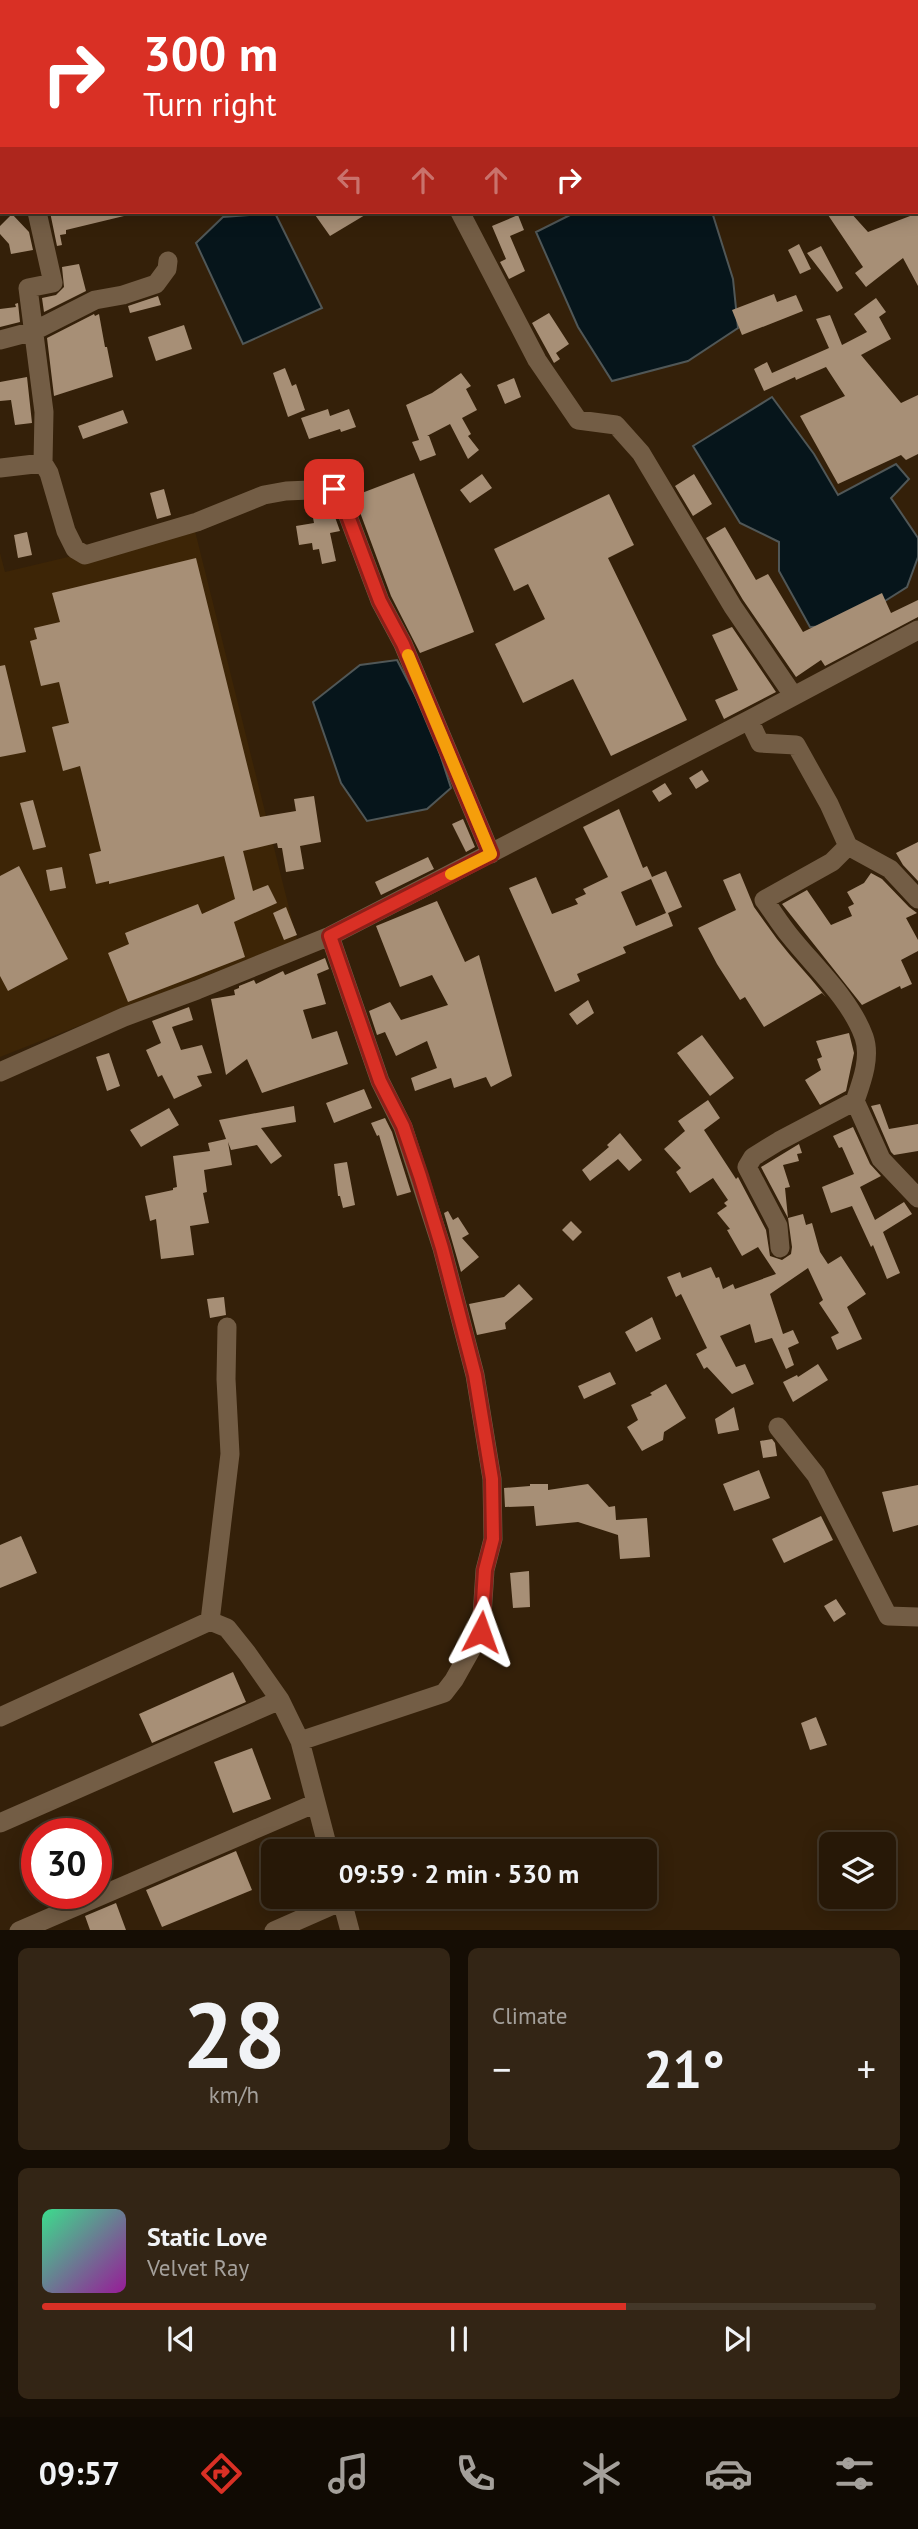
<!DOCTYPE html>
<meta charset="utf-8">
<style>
:root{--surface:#271807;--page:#332515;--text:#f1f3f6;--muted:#a4a09b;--line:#433728;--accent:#d93025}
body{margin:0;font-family:"PT Sans",sans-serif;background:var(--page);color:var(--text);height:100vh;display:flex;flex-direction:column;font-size:26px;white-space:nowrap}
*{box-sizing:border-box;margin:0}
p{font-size:23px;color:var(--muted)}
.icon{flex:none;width:38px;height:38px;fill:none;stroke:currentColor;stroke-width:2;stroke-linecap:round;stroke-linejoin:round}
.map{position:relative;height:1930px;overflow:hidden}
.details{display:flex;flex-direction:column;gap:18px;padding:18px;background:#150d04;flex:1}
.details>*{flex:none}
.banner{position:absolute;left:0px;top:0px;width:919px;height:214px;box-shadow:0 4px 18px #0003,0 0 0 2px var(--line);background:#d93025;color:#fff;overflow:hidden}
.buttons{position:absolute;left:819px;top:1832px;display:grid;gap:14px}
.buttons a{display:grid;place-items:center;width:77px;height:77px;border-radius:10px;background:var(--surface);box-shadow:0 4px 18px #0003,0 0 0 2px var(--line);font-size:35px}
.speed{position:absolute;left:21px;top:1818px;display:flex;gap:14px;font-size:35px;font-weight:700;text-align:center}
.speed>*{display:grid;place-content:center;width:91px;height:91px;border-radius:50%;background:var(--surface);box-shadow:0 4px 18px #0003,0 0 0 2px var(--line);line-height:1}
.speed .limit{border:10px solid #d22;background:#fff;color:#111}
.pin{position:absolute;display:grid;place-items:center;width:60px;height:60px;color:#fff;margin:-30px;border-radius:14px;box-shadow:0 4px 10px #0006}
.me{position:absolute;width:77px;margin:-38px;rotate:4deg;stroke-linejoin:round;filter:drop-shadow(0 0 5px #0008)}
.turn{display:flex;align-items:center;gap:24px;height:147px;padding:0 28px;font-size:32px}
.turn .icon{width:91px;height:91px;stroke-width:2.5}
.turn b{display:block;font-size:49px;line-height:60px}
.lanes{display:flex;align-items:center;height:66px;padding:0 28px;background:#0003;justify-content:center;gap:35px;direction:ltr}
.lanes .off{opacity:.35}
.big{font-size:52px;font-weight:700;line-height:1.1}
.details .widget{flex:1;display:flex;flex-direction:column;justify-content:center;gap:10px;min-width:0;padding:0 24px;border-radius:10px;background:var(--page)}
.details .dial{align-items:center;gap:0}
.dial b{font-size:91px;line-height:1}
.song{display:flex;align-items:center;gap:21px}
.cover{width:84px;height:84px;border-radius:10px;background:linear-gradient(135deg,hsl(150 70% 55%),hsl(300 70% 35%))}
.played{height:7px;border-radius:4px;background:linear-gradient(90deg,var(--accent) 70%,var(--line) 70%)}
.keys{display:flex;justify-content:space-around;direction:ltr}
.heat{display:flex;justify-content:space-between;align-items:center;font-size:38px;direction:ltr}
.details .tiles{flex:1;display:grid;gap:18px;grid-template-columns:1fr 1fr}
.widget:last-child{grid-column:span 2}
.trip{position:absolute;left:261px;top:1839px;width:396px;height:70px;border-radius:10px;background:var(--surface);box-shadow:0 4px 18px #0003,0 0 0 2px var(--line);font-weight:700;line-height:70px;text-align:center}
.tabs{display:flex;height:112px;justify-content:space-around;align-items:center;background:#100a03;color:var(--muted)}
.tabs .icon{width:49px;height:49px}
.tabs .on{color:var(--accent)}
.tabs b{font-size:32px;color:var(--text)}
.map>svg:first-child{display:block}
.built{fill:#3d2506}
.water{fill:#06151b;stroke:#505757;stroke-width:2}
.building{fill:#a78f76;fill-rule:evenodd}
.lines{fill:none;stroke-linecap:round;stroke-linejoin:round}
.minor{stroke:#735d45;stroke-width:19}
.route-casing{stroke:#8d1f18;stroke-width:18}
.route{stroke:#d93025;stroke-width:12}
.slow{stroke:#f59e0b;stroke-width:12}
</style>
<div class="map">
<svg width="918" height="1931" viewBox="0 0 918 1931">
<rect width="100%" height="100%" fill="#342009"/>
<path class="built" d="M194,527L297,940L0,1057V553L5,572Z"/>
<path class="water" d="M576,212H712L733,279L738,328L688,361L612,381L578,327L536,232Z
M275,213L322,308L243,344L196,243L223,217Z
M772,397L814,454L838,495L896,464L909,479L891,498L918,538V557L907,587L877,606L837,626L810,627L779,571V542L740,523L693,446Z
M397,660L431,726L451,788L427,809L367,821L341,783L313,702L360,665Z"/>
<path class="building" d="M50,212H124V216L66,230V234L60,235L62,245L57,246Z
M313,212H370L330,236Z
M826,212H850L868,232L918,213V286L903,258L866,287L855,273L863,267Z
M12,214L29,232L33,250L11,254L9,244L0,234V226Z
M518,215L524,230L510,236L525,271L509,279L500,262L506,259L492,226Z
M799,244L811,269L800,274L788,250Z
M821,246L843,288L837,292L807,253Z
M79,264L86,291L44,312L42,298L56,295L64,287L62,267Z
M774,294L777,302L796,295L803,311L742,335L732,310Z
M158,296L161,305L130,313L128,306Z
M876,298L886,312L879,317L891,339L861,355L901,403L918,395V454L906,460L901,455L838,484L800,416L845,396L826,367L796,380L795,377L764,391L754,369L767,362L772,373L829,348L816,319L830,315L842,345L867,332L854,314Z
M18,303L20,322L0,327V309L16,307L15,304Z
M549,313L569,344L556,353L560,359L554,363L532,323Z
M94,314L95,316L99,314L105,347H107L113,377L54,396L47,338Z
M184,325L192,349L156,361L148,337Z
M285,368L292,386L296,384L305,410L288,417L273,373Z
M461,373L471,386L466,389L477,410L462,418L471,434L468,436L479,450L468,459L450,424L427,436H429L436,455L420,461L412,442L419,440L406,405L432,393Z
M27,377L32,423L15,425L11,400L0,401V382Z
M514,378L521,397L505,404L497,385Z
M328,409L330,416L349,409L356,427L341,432L340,429L309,439L301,418Z
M123,410L128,423L83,439L78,426Z
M414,473L474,632L420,653L391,596L354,496Z
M482,474L492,488L470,503L460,490Z
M694,474L712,504L693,516L675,486Z
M164,489L171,515L157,519L150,493Z
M609,494L634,545L608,558L687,720L611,756L573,679L523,703L495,644L545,619L528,584L514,591L494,549Z
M310,502H328L331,506L340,531L330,533L336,561L322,564L319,549L313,550L312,543L299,545L296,526L314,523Z
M725,527L756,580L768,574L803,632L882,593L891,613L918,600V617L825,666L821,660L796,677L743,600L706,538Z
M27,532L32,555L18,558L14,535Z
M196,558L260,817L296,811L294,799L314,796L321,842L300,846L304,869L286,872L282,848H278L277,843L243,851L253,891L268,885L277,903L234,922L245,957L128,1002L108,953L129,944L125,933L198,904L202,914L235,899L224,856L109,884V881L96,884L89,854L101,851L80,766L63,771L52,727L69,723L59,682L41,686L30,641L37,639L34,628L60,622L52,593Z
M732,627L776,692L724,719L715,700L738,690L712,635Z
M5,665L26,752L0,757V666Z
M702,770L709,781L696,789L689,778Z
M665,783L672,794L659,802L652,791Z
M33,800L46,847L33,850L20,803Z
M619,809L643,868L647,866L652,877L666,871L682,907L668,913L673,926L623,947L626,953L577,974L580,981L555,992L509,888L536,877L552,914L578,904L575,899L586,894L583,889L608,877L583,827ZM651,879L666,913L636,926L621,892Z
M463,819L475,847L466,852L452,824Z
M918,842V881L903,865L896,853Z
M428,857L434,869L381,895L375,882Z
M19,866L68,959L8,991L0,976V876Z
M62,867L66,888L50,891L46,870Z
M740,873L754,907L777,939L790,955L811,979L826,997L822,993L764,1027L745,997L740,1000L717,964L698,928L736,910L723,880Z
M871,873L882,879L909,907L917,913L906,918L918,940V951L901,960L912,984L901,989L900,986L862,1005L782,904L807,890L831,925L852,916L848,907L854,904L847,892L864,883Z
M437,901L465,962L479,955L512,1076L491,1087L486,1077L454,1088L451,1078L415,1091L411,1078L437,1068L427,1041L396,1056L385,1032L377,1035L369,1011L390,1002L401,1020L448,1005L432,975L400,987L376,926Z
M286,907L297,935L284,940L273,913Z
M325,958L329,969L317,974L326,1004L303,1010L312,1039L337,1031L348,1064L262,1093L247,1059L226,1075L211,999L235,995L234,990L239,988V986L254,980L256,984L283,971L285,975Z
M588,1000L594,1013L577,1025L569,1014Z
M189,1007L193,1020L172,1027L181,1050L202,1045L212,1073L197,1076L202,1086L174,1099L162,1075L158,1077L146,1050L161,1043L152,1021Z
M849,1033L854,1053L846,1091L820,1105L805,1080L821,1070L817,1059L822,1057L816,1041Z
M702,1035L734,1078L710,1096L677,1053Z
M109,1053L120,1086L107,1091L96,1057Z
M364,1089L372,1108L334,1123L326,1103Z
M708,1100L720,1118L704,1130L736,1179L738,1177L766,1230L770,1256L782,1260L791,1254L792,1247L788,1218L803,1214L806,1225L812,1223L820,1252L828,1264L841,1256L866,1294L847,1307L862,1339L837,1350L831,1337L839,1333L819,1303L823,1300L808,1268L770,1294L783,1334L793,1330L799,1343L788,1348L794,1365L786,1369L772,1338L755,1343L750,1324L720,1336L736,1367L745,1364L754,1384L732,1394L707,1367L704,1369L696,1354L707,1348L681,1294L676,1297L667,1277L680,1272L682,1278L711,1267L716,1278L719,1277L723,1289L733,1284L735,1289L776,1274L758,1247L742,1256L727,1230L730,1229L717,1213L727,1206L724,1203L728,1200L713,1178L690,1193L676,1172L681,1168L664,1149L685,1131L678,1121Z
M880,1104L889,1129L918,1124V1151L894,1155L891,1152L871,1106Z
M294,1106L296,1122L261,1128L282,1156L271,1164L257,1145L231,1150L228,1142L232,1165L204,1170L207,1192L203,1193L209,1223L190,1226L194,1255L161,1259L156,1219L150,1221L145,1196L173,1190V1188L177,1187L173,1156L210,1151L208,1143L226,1139L219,1120Z
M169,1108L179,1125L141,1147L130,1130Z
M385,1118L392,1132L411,1192L397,1196L379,1135L377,1136L371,1123Z
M853,1127L870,1164L881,1176L860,1187L875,1220L904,1202L912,1214L883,1232L900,1273L887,1279L873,1245L871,1247L852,1206L831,1213L822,1187L854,1174L842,1147L839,1148L833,1136Z
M620,1133L642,1160L629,1171L618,1159L590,1181L582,1170L609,1147L607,1145Z
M799,1144L802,1153L797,1154L799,1161L783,1165L790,1187L785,1188L788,1218L761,1167Z
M347,1162L355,1205L343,1208L340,1196H338L334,1164Z
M448,1211L453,1220L458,1217L469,1234L462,1238L479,1257L461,1272L444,1213Z
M571,1221L582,1232L573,1241L562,1230Z
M519,1284L533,1299L505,1323L506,1329L477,1335L469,1304L504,1297Z
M224,1297L226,1315L210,1318L207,1299Z
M652,1317L661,1339L636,1352L625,1332Z
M818,1364L828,1380L793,1402L783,1382L797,1375L798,1377Z
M610,1372L616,1384L584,1399L578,1386Z
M666,1384L686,1418L664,1432L663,1440L642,1451L627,1427L638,1420L631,1405L652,1395L650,1393Z
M734,1407L739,1430L718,1434L715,1419Z
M772,1439L775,1443L777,1456L763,1458L760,1441Z
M759,1470L770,1498L734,1511L723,1484Z
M530,1484H548V1490L588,1484L609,1507L615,1506L616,1520L647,1518L650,1557L620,1559L618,1535L578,1522L536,1526L534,1506L505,1507L504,1488L530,1486Z
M918,1485V1525L893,1532L882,1492Z
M821,1516L833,1540L784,1563L772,1539Z
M21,1536L37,1573L0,1588V1545Z
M529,1571L530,1607L513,1608L510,1573Z
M836,1599L846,1614L834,1622L824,1606Z
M233,1672L246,1702L152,1743L139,1714Z
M816,1717L827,1745L810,1750L801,1723Z
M252,1748L271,1799L233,1813L214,1762Z
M236,1851L252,1890L162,1927L146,1890Z
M116,1903L126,1930H90L85,1916Z"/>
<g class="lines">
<path class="minor" d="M169,0L171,2
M895,0L896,2
M917,26L918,27
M0,94L2,99
M917,107L918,105
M917,142L918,144
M37,212L53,283L28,288L44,412L43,463L49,473L66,531L75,549L85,555L197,522L264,495L286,491L334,489L342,500L380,601L403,644L491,854
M460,212L537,360L578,420L616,425L641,453L733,607L793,695
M0,340L34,331L95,300L123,295L156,284L167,269L168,261
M0,468L43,463
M749,720L760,743L796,745L829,804L848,846L890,869L918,899
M848,846L832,862L764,900C773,912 780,924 790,936C814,966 851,1000 864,1037C871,1057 862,1081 855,1101L881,1159L918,1198
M0,1072L124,1017L197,990L330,936L749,720L918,630
M780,1248L778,1226L747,1167L753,1157L779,1141L855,1101
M778,1427L816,1475L888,1616L918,1617
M210,1621L230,1454L226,1379L227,1327
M0,1717L210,1621L227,1628L247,1653L280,1700L300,1741L444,1693L454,1680L481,1632L485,1570L493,1539L492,1479L475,1375L442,1248L403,1127L380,1081L330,936
M300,1741L329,1852
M0,1823L280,1700
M341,1897L350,1931
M19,1931L316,1803
M274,1931L342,1901"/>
</g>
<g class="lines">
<g class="route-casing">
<path id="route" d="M334,489L342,500L380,601L403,644L491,854L330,936L380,1081L403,1126L420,1176L442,1248L475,1375L492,1479L493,1539L485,1570L481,1632"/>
</g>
<use href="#route" class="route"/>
<path class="slow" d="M408,655L491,854L451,874"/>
</g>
</svg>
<div class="buttons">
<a><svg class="icon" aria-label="layers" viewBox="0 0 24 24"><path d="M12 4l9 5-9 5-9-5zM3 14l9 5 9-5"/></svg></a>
</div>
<div class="speed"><div class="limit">30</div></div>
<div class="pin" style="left:334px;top:489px;background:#d93025"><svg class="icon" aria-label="arrive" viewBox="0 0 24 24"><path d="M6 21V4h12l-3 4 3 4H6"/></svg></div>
<svg class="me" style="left:481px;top:1632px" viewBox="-20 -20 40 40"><path d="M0-17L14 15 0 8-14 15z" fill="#d93025" stroke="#fff" stroke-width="4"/></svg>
<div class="trip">09:59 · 2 min · 530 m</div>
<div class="banner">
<div class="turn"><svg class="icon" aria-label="right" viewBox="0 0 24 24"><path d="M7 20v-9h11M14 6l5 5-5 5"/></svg><div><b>300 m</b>Turn right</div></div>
<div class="lanes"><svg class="icon off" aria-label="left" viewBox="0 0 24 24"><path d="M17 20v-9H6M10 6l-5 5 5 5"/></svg><svg class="icon off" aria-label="ahead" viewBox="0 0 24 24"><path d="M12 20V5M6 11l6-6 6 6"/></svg><svg class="icon off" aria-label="ahead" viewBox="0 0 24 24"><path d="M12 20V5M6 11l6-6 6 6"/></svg><svg class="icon" aria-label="right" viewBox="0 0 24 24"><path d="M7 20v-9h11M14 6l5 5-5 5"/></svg></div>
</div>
</div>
<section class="details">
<div class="tiles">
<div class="widget dial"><b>28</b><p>km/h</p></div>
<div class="widget"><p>Climate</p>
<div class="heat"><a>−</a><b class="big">21°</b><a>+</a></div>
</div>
<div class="widget">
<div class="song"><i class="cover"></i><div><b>Static Love</b><p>Velvet Ray</p></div></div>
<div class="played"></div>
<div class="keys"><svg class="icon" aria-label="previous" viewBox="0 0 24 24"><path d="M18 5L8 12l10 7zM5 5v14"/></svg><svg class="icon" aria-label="pause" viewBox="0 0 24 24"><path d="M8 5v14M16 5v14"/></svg><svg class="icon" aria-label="next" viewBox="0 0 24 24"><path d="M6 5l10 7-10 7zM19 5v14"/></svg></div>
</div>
</div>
</section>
<nav class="tabs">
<b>09:57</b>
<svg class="icon on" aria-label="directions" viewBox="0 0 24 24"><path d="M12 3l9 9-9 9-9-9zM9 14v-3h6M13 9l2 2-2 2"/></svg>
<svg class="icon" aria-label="music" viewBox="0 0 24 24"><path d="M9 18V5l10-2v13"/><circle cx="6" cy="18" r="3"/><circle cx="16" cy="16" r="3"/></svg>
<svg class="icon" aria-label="phone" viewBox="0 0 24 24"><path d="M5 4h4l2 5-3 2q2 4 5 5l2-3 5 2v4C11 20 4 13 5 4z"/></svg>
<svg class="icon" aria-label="climate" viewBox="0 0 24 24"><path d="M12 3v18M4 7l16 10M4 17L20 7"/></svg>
<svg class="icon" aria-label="car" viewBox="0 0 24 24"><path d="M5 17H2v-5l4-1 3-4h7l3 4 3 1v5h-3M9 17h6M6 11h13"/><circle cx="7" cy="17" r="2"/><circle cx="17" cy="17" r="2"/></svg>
<svg class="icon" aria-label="filters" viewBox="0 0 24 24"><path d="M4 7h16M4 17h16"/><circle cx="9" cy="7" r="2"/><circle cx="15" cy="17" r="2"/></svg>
</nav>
